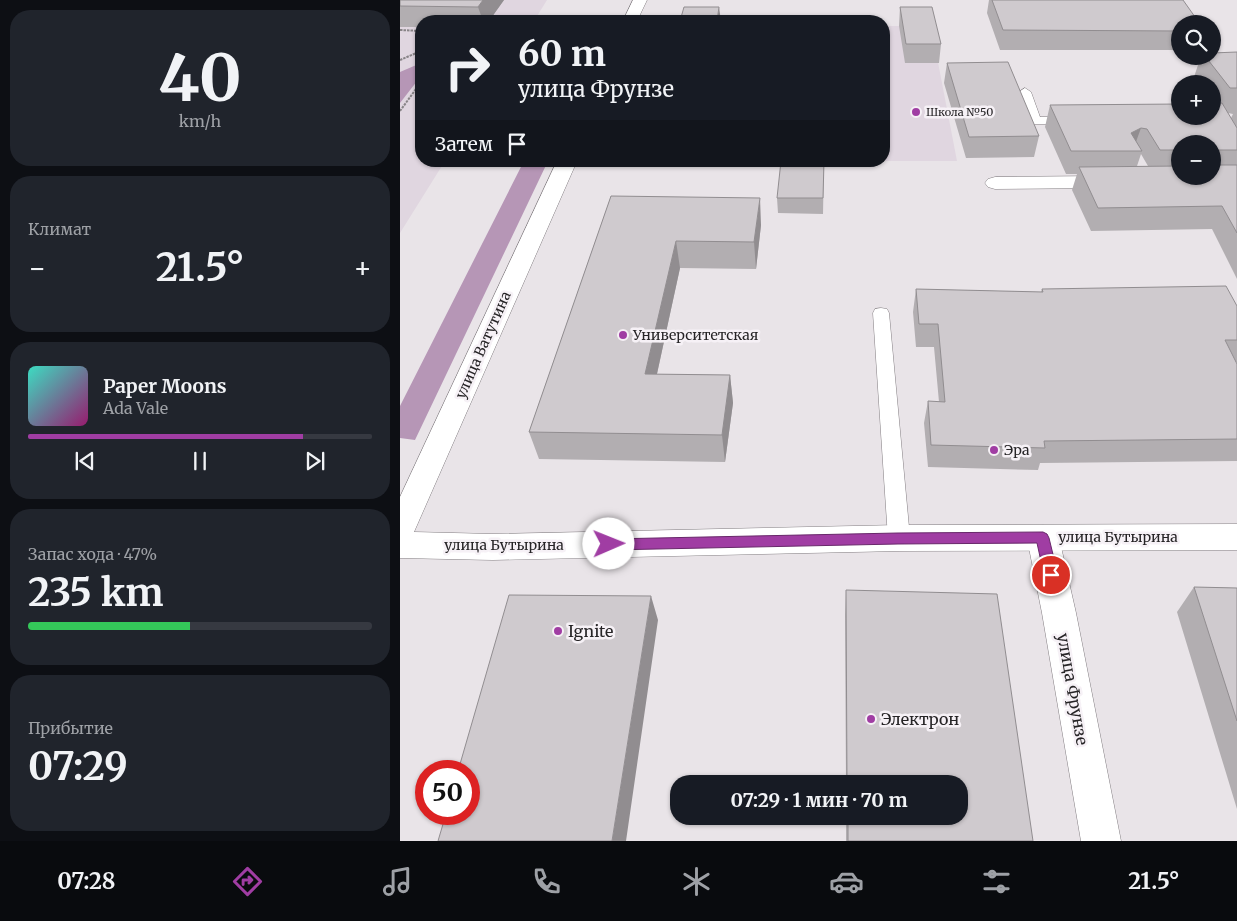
<!DOCTYPE html>
<html lang="ru">
<meta charset="utf-8">
<style>
:root{--surface:#171b24;--page:#20242c;--text:#f1f3f6;--muted:#9ea1a6;--line:#363941;--accent:#a03da3}
body{margin:0;font-family:Merriweather,serif;background:var(--page);color:var(--text);height:100vh;display:flex;flex-direction:column;font-size:19px;white-space:nowrap}
*{box-sizing:border-box;margin:0}
p{font-size:16px;color:var(--muted)}
.icon{flex:none;width:28px;height:28px;fill:none;stroke:currentColor;stroke-width:2;stroke-linecap:round;stroke-linejoin:round}
.map{position:relative;flex:1;overflow:hidden}
.sheet{display:flex;flex-direction:column;gap:10px;padding:10px;background:#0d0f14;width:400px}
.sheet>*{flex:none}
.banner{position:absolute;left:15px;top:15px;width:475px;height:152px;border-radius:20px;box-shadow:0 1px 4px #0004;background:#171b24;color:var(--text);overflow:hidden}
.fabs{position:absolute;left:771px;top:15px;display:grid;gap:10px}
.fabs a{display:grid;place-items:center;width:50px;height:50px;border-radius:50%;background:var(--surface);box-shadow:0 1px 4px #0004;font-size:25px}
.speed{position:absolute;left:15px;top:760px;display:flex;gap:10px;font-size:25px;font-weight:700;text-align:center}
.speed>*{display:grid;place-content:center;width:65px;height:65px;border-radius:50%;background:var(--surface);box-shadow:0 1px 4px #0004;line-height:1}
.speed .limit{border:8px solid #d22;background:#fff;color:#111}
.pin{position:absolute;display:grid;place-items:center;width:42px;height:42px;color:#fff;margin:-21px;border:2px solid #fff;border-radius:50%;box-shadow:0 1px 5px #0007}
.me{position:absolute;width:55px;margin:-28px;rotate:89deg;stroke-linejoin:round;filter:drop-shadow(0 0 4px #0008)}
.turn{display:flex;align-items:center;gap:18px;height:105px;padding:0 20px;font-size:22px}
.turn .icon{width:65px;height:65px;stroke-width:2.5}
.turn b{display:block;font-size:35px;line-height:42px}
.then{display:flex;align-items:center;height:48px;padding:0 20px;background:#0003;gap:10px;font-size:19px}
.big{font-size:38px;font-weight:700;line-height:1.1}
.sheet .widget{flex:1;display:flex;flex-direction:column;justify-content:center;gap:8px;min-width:0;padding:0 18px;border-radius:20px;background:var(--page)}
.sheet .dial{align-items:center;gap:0}
.dial b{font-size:65px;line-height:1}
.song{display:flex;align-items:center;gap:15px}
.cover{width:60px;height:60px;border-radius:8px;background:linear-gradient(135deg,hsl(170 70% 55%),hsl(320 70% 35%))}
.played{height:5px;border-radius:2px;background:linear-gradient(90deg,var(--accent) 80%,var(--line) 80%)}
.keys{display:flex;justify-content:space-around;direction:ltr}
.heat{display:flex;justify-content:space-between;align-items:center;font-size:28px;direction:ltr}
.charge{height:8px;border-radius:4px;background:linear-gradient(90deg,#34c759 47%,var(--line) 0)}
.trip{position:absolute;left:270px;top:775px;width:298px;height:50px;border-radius:20px;background:var(--surface);box-shadow:0 1px 4px #0004;font-weight:700;line-height:50px;text-align:center}
.dock{display:flex;height:80px;justify-content:space-around;align-items:center;background:#090b0e;color:var(--muted)}
.dock .icon{width:35px;height:35px}
.dock .on{color:var(--accent)}
.dock b{font-size:22px;color:var(--text)}
main{display:flex;flex:1;min-height:0}
.map>svg:first-child{display:block}
.built{fill:#e0d6e0}
.forest{fill:#b696b6}
.lines{fill:none;stroke-linecap:round;stroke-linejoin:round}
.service-casing{stroke:#837e82;stroke-width:1}
.minor-casing{stroke:#837e82;stroke-width:1}
.secondary-casing{stroke:#837e82;stroke-width:1}
.path{stroke:#878386;stroke-width:2;stroke-dasharray:2.5 1;stroke-linecap:butt}
.service{fill:#fff;fill-rule:evenodd}
.minor{fill:#fff;fill-rule:evenodd}
.secondary{fill:#fff;fill-rule:evenodd}
.wall{fill:#b2aeb1;fill-rule:evenodd}
.shaded-wall{fill:#918d90}
.building{fill:#cfcace;stroke:#918d90}
.route{fill:#a03da3;stroke:#68286a}
.poi-dot{fill:#a03da3;stroke:#f6f1f6;stroke-width:2}
.labels{text-anchor:middle;dominant-baseline:central;stroke-width:5;stroke-linejoin:round;paint-order:stroke}
.far-poi-label{font-size:11px;fill:#262426;stroke:#f6f1f6;text-anchor:start}
.poi-label{font-size:14px;fill:#262426;stroke:#f6f1f6;text-anchor:start}
.street-label{font-size:14px;fill:#262426;stroke:#f6f1f6}
.near-poi-label{font-size:16px;fill:#262426;stroke:#f6f1f6;text-anchor:start}
.near-street-label{font-size:16px;fill:#262426;stroke:#f6f1f6}
</style>
<main>
<section class="sheet">
<div class="widget dial"><b>40</b><p>km/h</p></div>
<div class="widget"><p>Климат</p>
<div class="heat"><a>−</a><b class="big">21.5°</b><a>+</a></div>
</div>
<div class="widget">
<div class="song"><i class="cover"></i><div><b>Paper Moons</b><p>Ada Vale</p></div></div>
<div class="played"></div>
<div class="keys"><svg class="icon" aria-label="previous" viewBox="0 0 24 24"><path d="M18 5L8 12l10 7zM5 5v14"/></svg><svg class="icon" aria-label="pause" viewBox="0 0 24 24"><path d="M8 5v14M16 5v14"/></svg><svg class="icon" aria-label="next" viewBox="0 0 24 24"><path d="M6 5l10 7-10 7zM19 5v14"/></svg></div>
</div>
<div class="widget"><p>Запас хода · 47%</p><b class="big">235 km</b><div class="charge"></div></div>
<div class="widget"><p>Прибытие</p><b class="big">07:29</b></div>
</section>
<div class="map">
<svg width="837" height="841" viewBox="0 0 837 841">
<rect width="100%" height="100%" fill="#e9e4e8"/>
<path class="built" d="M0,0H147L134,21H21V161H45L0,233Z
M484,26H531L557,161H484Z"/>
<path class="forest" d="M21,63V76L0,103V72Z
M124,161H148L15,440L0,438V406Z"/>
<g class="lines">
<g class="service-casing">
<path id="service" d="M625,88L631,92L640,117L671,116L677,120L671,124H631L619,92Z
M481,308L487,309L489,313L510,538L506,544L499,547L492,544L488,538L473,313L475,309Z"/>
</g>
<g class="minor-casing">
<path id="minor" d="M711,176L718,178L721,182L718,186L711,188L595,189L588,187L585,183L588,179L595,177Z
M643,525L654,529L659,538L676,613L721,841H681L642,613L627,538L632,529Z"/>
</g>
<g class="secondary-casing">
<path id="secondary" d="M233,0H247L237,21H223Z
M157,161H177L14,532L93,534L499,525L837,524V550L499,551L93,560L0,558V497Z"/>
</g>
<path class="path" d="M0,30L21,31
M0,60L21,51
M0,111L21,82"/>
<use href="#service" class="service"/>
<use href="#minor" class="minor"/>
<use href="#secondary" class="secondary"/>
</g>
<path class="wall" d="M0,0H104L89,21H21V27H0Z
M589,0H783L780,24V50H600L587,13Z
M500,7L541,44L539,63H505L499,26Z
M837,52V279L812,229L691,231L672,190L677,174H666L645,127L650,105L813,104L812,84H799L794,77L801,56H812ZM828,113L833,114L831,118ZM780,144H812V176H780ZM741,154L748,166H737Z
M547,63L639,136L634,157L566,158L544,83Z
M424,161L423,214L378,213L377,198Z
M211,196L361,225L356,269L280,268L257,374L330,375L333,403L325,462L139,459L129,432Z
M516,289L641,292L642,289L837,306V362H836L837,364V461L640,463L638,470L528,467L524,423L528,401L539,402L534,347H516L513,312Z
M794,587L837,588V809L777,612Z
M446,590L633,841H446V816H559V784H446L445,615Z"/>
<path class="shaded-wall" d="M83,0H104L89,21H83L78,7Z
M319,7L321,21H317Z
M741,128L733,150L731,133Z
M360,198L361,225L356,269L354,242Z
M276,241L280,268L251,401L245,374Z
M330,375L333,403L325,462L322,435Z
M251,596L258,620L226,841H212Z"/>
<path class="building" d="M0,0H83L78,7L0,6Z
M592,0H783L800,24H780V31L603,30Z
M284,7H319L317,21H280Z
M500,7H532L541,44H506Z
M837,52V88H830L805,56H812V53Z
M608,62L639,136L569,137L547,63Z
M822,103L837,128V150H812V144H780V150H760L747,129L741,128L731,133L742,151H671L650,105L780,104V116H812V104Z
M381,161H424L423,198H377Z
M812,165H837V233L822,206L698,208L679,167L780,166V176H812Z
M211,196L360,198L354,242L276,241L245,374L330,375L322,435L129,432Z
M826,286L837,306V340H825L837,364V439L644,441L645,448L531,445L528,401L545,402L538,324H519L516,289L643,292L642,289Z
M794,587L837,588V721Z
M446,590L597,594L633,841H448V816H559V784H447Z
M109,595L251,596L212,841H38L46,814H69V771H58Z"/>
<path class="route" d="M643,532L647,534L649,538L658,575L656,579L651,581L646,579L644,575L637,543L498,544L209,550L204,548L202,544L204,540L209,539L498,533Z"/>
<g class="poi-dot">
<circle cx="516" cy="112" r="5"/>
<circle cx="223" cy="335" r="5"/>
<circle cx="594" cy="450" r="5"/>
<circle cx="158" cy="631" r="5"/>
<circle cx="471" cy="719" r="5"/>
</g>
<g class="labels">
<g class="far-poi-label">
<text x="526" y="112">Школа №50</text>
</g>
<g class="poi-label">
<text x="233" y="335">Университетская</text>
<text x="604" y="450">Эра</text>
</g>
<g class="street-label">
<text transform="translate(83 345) rotate(-66)">улица Ватутина</text>
<text x="718" y="537">улица Бутырина</text>
<text x="104" y="545">улица Бутырина</text>
</g>
<g class="near-poi-label">
<text x="168" y="631">Ignite</text>
<text x="481" y="719">Электрон</text>
</g>
<g class="near-street-label">
<text transform="translate(673 689) rotate(80)">улица Фрунзе</text>
</g>
</g>
</svg>
<div class="fabs">
<a><svg class="icon" aria-label="search" viewBox="0 0 24 24"><circle cx="10" cy="10" r="6"/><path d="M15 15l6 6"/></svg></a>
<a>+</a>
<a>−</a>
</div>
<div class="speed"><div class="limit">50</div></div>
<div class="pin" style="left:651px;top:575px;background:#d93025"><svg class="icon" aria-label="arrive" viewBox="0 0 24 24"><path d="M6 21V4h12l-3 4 3 4H6"/></svg></div>
<svg class="me" style="left:209px;top:544px" viewBox="-20 -20 40 40"><circle r="19" fill="#fff"/><path d="M0-13L10 11 0 6-10 11z" fill="#a03da3"/></svg>
<div class="trip">07:29 · 1 мин · 70 m</div>
<div class="banner">
<div class="turn"><svg class="icon" aria-label="right" viewBox="0 0 24 24"><path d="M7 20v-9h11M14 6l5 5-5 5"/></svg><div><b>60 m</b>улица Фрунзе</div></div>
<div class="then">Затем<svg class="icon" aria-label="arrive" viewBox="0 0 24 24"><path d="M6 21V4h12l-3 4 3 4H6"/></svg></div>
</div>
</div>
</main>
<nav class="dock">
<b>07:28</b>
<svg class="icon on" aria-label="directions" viewBox="0 0 24 24"><path d="M12 3l9 9-9 9-9-9zM9 14v-3h6M13 9l2 2-2 2"/></svg>
<svg class="icon" aria-label="music" viewBox="0 0 24 24"><path d="M9 18V5l10-2v13"/><circle cx="6" cy="18" r="3"/><circle cx="16" cy="16" r="3"/></svg>
<svg class="icon" aria-label="phone" viewBox="0 0 24 24"><path d="M5 4h4l2 5-3 2q2 4 5 5l2-3 5 2v4C11 20 4 13 5 4z"/></svg>
<svg class="icon" aria-label="climate" viewBox="0 0 24 24"><path d="M12 3v18M4 7l16 10M4 17L20 7"/></svg>
<svg class="icon" aria-label="car" viewBox="0 0 24 24"><path d="M5 17H2v-5l4-1 3-4h7l3 4 3 1v5h-3M9 17h6M6 11h13"/><circle cx="7" cy="17" r="2"/><circle cx="17" cy="17" r="2"/></svg>
<svg class="icon" aria-label="filters" viewBox="0 0 24 24"><path d="M4 7h16M4 17h16"/><circle cx="9" cy="7" r="2"/><circle cx="15" cy="17" r="2"/></svg>
<b>21.5°</b>
</nav>
